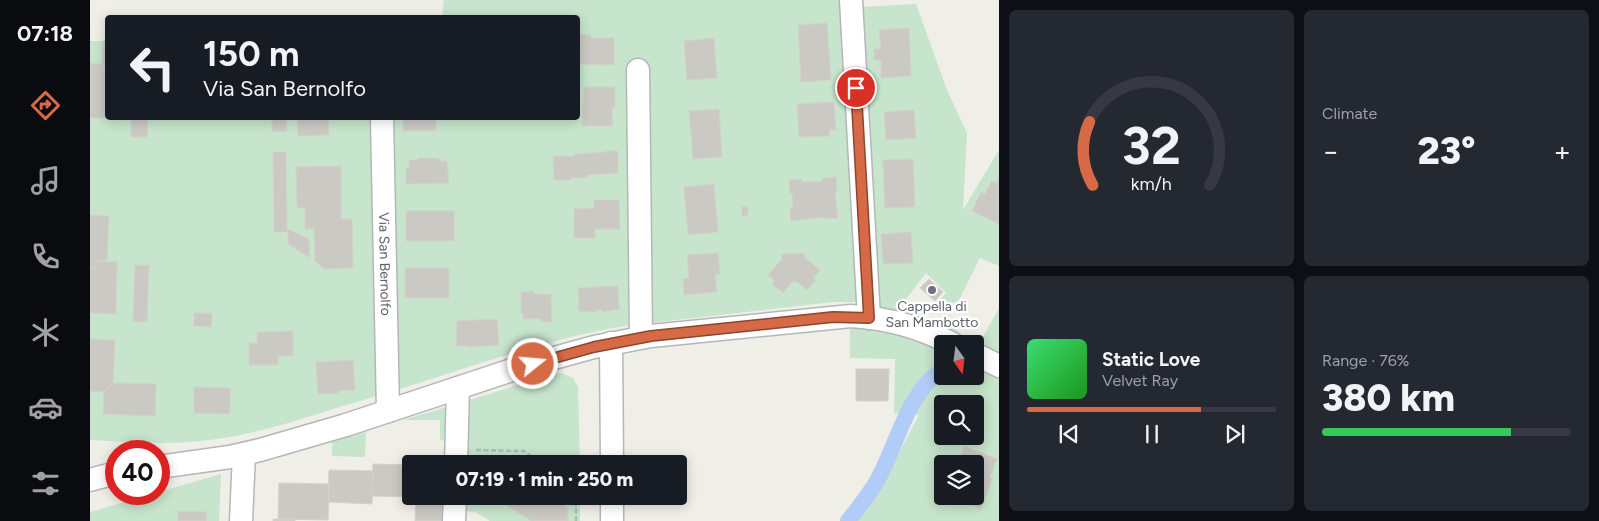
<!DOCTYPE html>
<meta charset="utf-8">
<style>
:root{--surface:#171b24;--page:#242831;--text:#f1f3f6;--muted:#9ea1a6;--line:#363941;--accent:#d76a46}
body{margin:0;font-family:Figtree,sans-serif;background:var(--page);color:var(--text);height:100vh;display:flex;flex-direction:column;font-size:19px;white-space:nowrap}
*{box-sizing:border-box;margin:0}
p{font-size:16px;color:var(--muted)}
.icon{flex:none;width:28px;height:28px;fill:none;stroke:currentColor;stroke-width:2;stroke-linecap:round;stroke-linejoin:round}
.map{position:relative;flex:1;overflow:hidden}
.panel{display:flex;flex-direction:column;gap:10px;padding:10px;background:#0d0f14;width:600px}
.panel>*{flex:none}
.hud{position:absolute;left:15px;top:15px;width:475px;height:105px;border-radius:5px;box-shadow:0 2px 12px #0003;background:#171b24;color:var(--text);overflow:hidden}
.needle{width:32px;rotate:166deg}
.tools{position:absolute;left:844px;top:335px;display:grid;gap:10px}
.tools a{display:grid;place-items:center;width:50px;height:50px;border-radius:5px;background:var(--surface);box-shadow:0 2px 12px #0003;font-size:25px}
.speed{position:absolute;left:15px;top:440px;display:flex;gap:10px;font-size:25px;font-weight:700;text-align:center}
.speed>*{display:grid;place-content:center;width:65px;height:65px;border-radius:50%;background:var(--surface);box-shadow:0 2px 12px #0003;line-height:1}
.speed .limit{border:8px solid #d22;background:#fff;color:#111}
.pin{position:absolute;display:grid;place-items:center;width:42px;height:42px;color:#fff;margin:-21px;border:2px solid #fff;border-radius:50%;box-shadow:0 1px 5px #0007}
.me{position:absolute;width:55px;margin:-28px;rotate:73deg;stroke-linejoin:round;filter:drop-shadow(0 0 4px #0008)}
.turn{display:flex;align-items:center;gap:18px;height:105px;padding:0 15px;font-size:22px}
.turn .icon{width:65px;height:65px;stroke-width:2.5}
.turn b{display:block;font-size:35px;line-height:42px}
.big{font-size:38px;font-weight:800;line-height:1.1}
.panel .tile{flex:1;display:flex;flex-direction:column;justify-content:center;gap:8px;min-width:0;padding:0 18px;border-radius:8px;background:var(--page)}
.panel .dial{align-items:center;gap:0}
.dial svg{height:130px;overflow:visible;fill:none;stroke:var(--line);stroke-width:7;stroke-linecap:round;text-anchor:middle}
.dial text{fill:var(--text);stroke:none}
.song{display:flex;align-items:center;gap:15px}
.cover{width:60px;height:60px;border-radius:8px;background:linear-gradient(135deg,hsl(140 70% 55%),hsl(120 70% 35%))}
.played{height:5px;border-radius:2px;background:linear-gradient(90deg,var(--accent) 70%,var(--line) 70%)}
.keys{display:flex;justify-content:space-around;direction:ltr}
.heat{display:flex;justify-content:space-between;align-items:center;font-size:28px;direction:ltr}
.charge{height:8px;border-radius:4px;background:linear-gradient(90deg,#34c759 76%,var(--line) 0)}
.panel .tiles{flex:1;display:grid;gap:10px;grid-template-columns:repeat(2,1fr)}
.trip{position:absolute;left:312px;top:455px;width:285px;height:50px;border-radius:5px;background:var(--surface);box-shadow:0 2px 12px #0003;font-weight:800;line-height:50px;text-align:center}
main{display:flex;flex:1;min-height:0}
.dock{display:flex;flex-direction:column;width:90px;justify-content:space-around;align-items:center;background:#090b0e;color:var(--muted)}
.dock .icon{width:35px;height:35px}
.dock .on{color:var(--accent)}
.dock b{font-size:22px;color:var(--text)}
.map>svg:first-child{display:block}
.green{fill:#c7e4cc;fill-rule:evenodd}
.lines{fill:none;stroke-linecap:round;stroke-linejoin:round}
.canal{stroke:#b1ccf6;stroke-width:16}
.building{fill:#cbc9c4;stroke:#d4d2c7}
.minor-casing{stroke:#b5b6bb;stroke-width:25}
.path{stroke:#a1c4b1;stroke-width:2.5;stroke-dasharray:5 2.5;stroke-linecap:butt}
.minor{stroke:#fff;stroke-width:22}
.route-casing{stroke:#8c452e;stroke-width:12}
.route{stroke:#d76a46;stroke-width:9}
.worship-dot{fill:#6b7280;stroke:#fff;stroke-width:2}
.labels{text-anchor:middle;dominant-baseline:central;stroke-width:4.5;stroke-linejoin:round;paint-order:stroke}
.street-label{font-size:14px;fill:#5f6166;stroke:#fff}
.worship-label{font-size:14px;fill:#5b616d;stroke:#fff}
</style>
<main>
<nav class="dock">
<b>07:18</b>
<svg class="icon on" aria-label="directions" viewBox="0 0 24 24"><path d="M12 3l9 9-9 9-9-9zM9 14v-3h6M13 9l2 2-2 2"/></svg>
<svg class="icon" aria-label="music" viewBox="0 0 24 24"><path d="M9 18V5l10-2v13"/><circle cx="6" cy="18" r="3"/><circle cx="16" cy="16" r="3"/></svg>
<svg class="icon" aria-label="phone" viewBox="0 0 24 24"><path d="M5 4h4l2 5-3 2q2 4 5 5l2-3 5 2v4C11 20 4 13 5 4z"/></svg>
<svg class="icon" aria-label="climate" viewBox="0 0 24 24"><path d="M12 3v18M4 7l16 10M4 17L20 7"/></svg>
<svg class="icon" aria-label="car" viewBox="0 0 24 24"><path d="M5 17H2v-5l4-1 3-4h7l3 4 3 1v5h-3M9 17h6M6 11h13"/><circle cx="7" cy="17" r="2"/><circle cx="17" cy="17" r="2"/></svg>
<svg class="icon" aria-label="filters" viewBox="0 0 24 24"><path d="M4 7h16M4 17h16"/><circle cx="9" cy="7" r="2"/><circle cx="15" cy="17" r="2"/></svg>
</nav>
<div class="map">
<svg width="909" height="521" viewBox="0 0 909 521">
<rect width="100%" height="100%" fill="#efefe8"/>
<path class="green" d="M354,0H752L770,302H743L560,323L556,62H540L542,325C462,337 384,366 307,390L300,118H488V18L352,17Z
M826,4L857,90L877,133L873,210L909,150V179L907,183L900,181L895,194L891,193L882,210L909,224V266L890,258L869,300L864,303H847L856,293L836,273L804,315L787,313L770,7Z
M0,41H17L18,118H283L289,395C231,412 172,435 111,441C74,445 37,442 0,440Z
M909,308V359L889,344Z
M842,323L862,324L874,339Z
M760,324L783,326L852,346V376H885V363L909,375V521H766L794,480L829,415L804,413L805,359L760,358ZM852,404H885V436H852ZM852,464H885V496H852Z
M472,373L483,378L488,387L490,464H375L376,401L464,374Z
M357,407L356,441L350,440V420H313Z
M276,432L275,457L242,456V442Z
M131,474L129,521H116V512L89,511L88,521H0V512L62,494H69V492Z
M374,496H402L441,521H400L386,512L373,511Z
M460,496H490V521H478V508Z"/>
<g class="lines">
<path class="canal" d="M758,521C768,508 779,495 787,481C807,445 817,393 852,370"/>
</g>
<path class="building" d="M737,23L741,80L711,82L708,25Z
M819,28L821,76L791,78V60H784V49H791L789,30Z
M490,35H501V38H524V65L488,64V44L490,43Z
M624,38L627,78L597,80L594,41Z
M13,41H18V68L12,64Z
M0,63L12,64L18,68V118H23H0Z
M494,87H525V107L522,108L523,126H492Z
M744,102L746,130H739L740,136L709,137L707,104Z
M629,109L632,157L603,159L599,111Z
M824,110L826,138L796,140L794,112Z
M41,118H58L57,137H41Z
M182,118H196L197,131L182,132Z
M207,118H238L239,135L208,136Z
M313,118H346V130L313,131Z
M516,151H528V173L497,175V178H481V180H464L463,156H484V154L516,152Z
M183,152H196L197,229L219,239L220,258L198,244V232H184Z
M327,158H349V161H357L359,183L316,184V169L319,168V160H328Z
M823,159L825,207L795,208L793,160Z
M251,166V219H262L263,268L234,269L225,261L224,229H215V208H207L206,167Z
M746,177L747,192H745L748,218L734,219V217L701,221L700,208H703L702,194H700L699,180L711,179L712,182L732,181V178Z
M909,179V224L882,211L891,192L895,194L901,181L907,183Z
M624,184L628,232L598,235L594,187Z
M504,200H529L530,229H505V238H484V209L504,208Z
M658,206V215L652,216V207Z
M316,211H364V241H316Z
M0,215L19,216L17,261H6V268L0,267Z
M821,232L823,263L793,264L791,234Z
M628,253L630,274L625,275L627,292L594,295L593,279L599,278L597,255Z
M714,253L715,258L730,270L723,278L726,280L717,290L707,282H702L693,293L682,284L685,281L678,275L692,259L691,254Z
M6,261L27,262L26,314L0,313V267L6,268Z
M45,265H59L57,322H43Z
M315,268H359V298H315Z
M839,279L853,292L845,301L830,288Z
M528,286L529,309L512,312V310H506V312L489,311L488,288Z
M444,291V294H461L462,322H451V319H433V313H431V292Z
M104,313H122L121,327L104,326Z
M407,319L409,345L379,347V346H366L367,321Z
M203,331V356H188V365H159V343H167V332Z
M0,339L25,340L23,383L14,392L0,391Z
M263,360L265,390L248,391V393L228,394L226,362Z
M766,369H799L798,401H766Z
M23,383L66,384L65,416L13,414L14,392Z
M104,387L140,388V414L104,413Z
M874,446L907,459L900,477L903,478L891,509L859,496H885V464H867Z
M283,464L321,465V496L326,497L282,496Z
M239,470L283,471L282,504L238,502Z
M189,483L239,484L238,520L188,519Z
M326,496H355L354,521H325Z
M402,496H460L478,508V521H441Z
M88,511L117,512L116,521H88Z
M183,519H205V521H183Z"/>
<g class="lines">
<g class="minor-casing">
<g id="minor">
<path d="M761,0L779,318"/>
<path d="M548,70L551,337"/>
<path id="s1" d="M292,118L298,411"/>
<path d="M521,343L522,464"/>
<path d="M885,354L909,366"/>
<path d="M366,464L368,388"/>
<path d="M69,467L140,457L170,450L256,425L428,368L504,347L561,336L761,316C801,319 826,326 863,344"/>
<path d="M0,480L26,473"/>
<path d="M522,496V521"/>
<path d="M151,521L154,454"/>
<path d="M364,521L365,496"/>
</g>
</g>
<path class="path" d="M386,450L434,451L453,464
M486,521V496"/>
<use href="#minor" class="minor"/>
</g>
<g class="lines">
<g class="route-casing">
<path id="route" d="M443,364L504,347L561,336L743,317L779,318L766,88"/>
</g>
<use href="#route" class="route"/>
</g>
<circle class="worship-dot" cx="842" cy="290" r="5"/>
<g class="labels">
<g class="street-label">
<text stroke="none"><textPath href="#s1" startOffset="146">Via San Bernolfo</textPath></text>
</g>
<g class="worship-label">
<text x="842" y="306">Cappella di<tspan x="842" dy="16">San Mambotto</tspan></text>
</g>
</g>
</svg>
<div class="tools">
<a><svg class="needle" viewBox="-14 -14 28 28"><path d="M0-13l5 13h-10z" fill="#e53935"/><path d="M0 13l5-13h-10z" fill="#9ea1a6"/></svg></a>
<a><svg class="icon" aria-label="search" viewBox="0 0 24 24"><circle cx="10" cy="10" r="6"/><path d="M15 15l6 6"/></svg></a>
<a><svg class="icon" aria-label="layers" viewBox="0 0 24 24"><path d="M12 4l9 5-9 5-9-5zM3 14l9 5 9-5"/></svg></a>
</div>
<div class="speed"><div class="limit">40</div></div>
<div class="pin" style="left:766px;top:88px;background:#d93025"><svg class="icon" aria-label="arrive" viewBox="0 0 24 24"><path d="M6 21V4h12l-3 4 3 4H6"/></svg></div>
<svg class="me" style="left:443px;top:364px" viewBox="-20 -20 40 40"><circle r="17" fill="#d76a46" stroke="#fff" stroke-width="3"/><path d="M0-11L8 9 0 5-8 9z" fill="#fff"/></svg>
<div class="trip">07:19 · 1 min · 250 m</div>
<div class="hud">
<div class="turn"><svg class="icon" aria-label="left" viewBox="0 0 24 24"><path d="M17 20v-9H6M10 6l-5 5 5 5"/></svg><div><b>150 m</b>Via San Bernolfo</div></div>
</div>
</div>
<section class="panel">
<div class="tiles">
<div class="tile dial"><svg viewBox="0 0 100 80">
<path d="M14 69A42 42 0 1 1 86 69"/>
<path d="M14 69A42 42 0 0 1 12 30" stroke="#d76a46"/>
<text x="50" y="56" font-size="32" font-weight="700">32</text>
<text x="50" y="72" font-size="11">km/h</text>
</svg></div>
<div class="tile"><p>Climate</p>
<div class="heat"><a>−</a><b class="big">23°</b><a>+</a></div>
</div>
<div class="tile">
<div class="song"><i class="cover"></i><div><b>Static Love</b><p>Velvet Ray</p></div></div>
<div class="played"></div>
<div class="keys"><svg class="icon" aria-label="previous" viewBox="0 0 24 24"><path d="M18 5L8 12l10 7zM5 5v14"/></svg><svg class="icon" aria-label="pause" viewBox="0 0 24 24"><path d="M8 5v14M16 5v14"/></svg><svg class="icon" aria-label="next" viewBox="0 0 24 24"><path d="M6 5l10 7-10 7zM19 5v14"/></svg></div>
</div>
<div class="tile"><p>Range · 76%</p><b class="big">380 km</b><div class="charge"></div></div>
</div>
</section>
</main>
